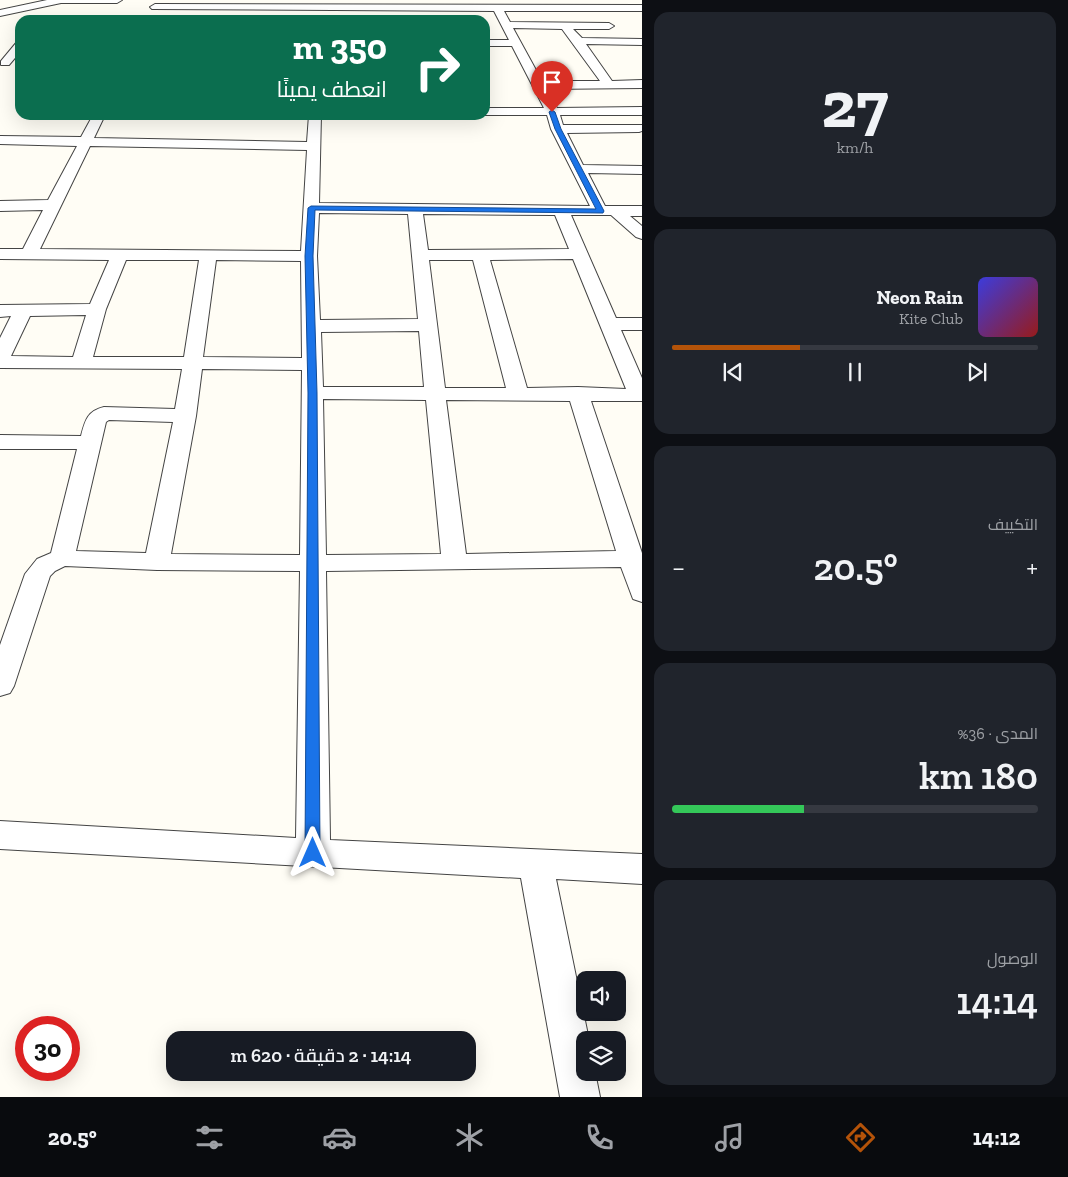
<!DOCTYPE html>
<html lang="ar">
<meta charset="utf-8">
<style>
:root{--surface:#171b24;--page:#20242c;--text:#f1f3f6;--muted:#9ea1a6;--line:#363941;--accent:#b45309}
body{margin:0;font-family:"Zilla Slab",Cairo,serif;background:var(--page);color:var(--text);direction:rtl;height:100vh;display:flex;flex-direction:column;font-size:19px;white-space:nowrap}
*{box-sizing:border-box;margin:0}
p{font-size:16px;color:var(--muted)}
.icon{flex:none;width:28px;height:28px;fill:none;stroke:currentColor;stroke-width:2;stroke-linecap:round;stroke-linejoin:round}
.map{position:relative;flex:1;overflow:hidden;direction:ltr}
.sheet{display:flex;flex-direction:column;gap:12px;padding:12px;background:#0d0f14;width:426px}
.sheet>*{flex:none}
.guide{position:absolute;left:15px;top:15px;width:475px;height:105px;border-radius:15px;box-shadow:0 5px 20px #0002;direction:rtl;background:#0b6e4f;color:#fff;overflow:hidden}
.controls{position:absolute;left:576px;top:971px;display:grid;gap:10px}
.controls a{display:grid;place-items:center;width:50px;height:50px;border-radius:10px;background:var(--surface);box-shadow:0 5px 20px #0002;font-size:25px}
.speed{position:absolute;left:15px;top:1016px;display:flex;gap:10px;font-size:25px;font-weight:700;text-align:center}
.speed>*{display:grid;place-content:center;width:65px;height:65px;border-radius:50%;background:var(--surface);box-shadow:0 5px 20px #0002;line-height:1}
.speed .limit{border:8px solid #d22;background:#fff;color:#111}
.pin{position:absolute;display:grid;place-items:center;width:42px;height:42px;color:#fff;margin:-51px -21px;border-radius:50% 50% 50% 0;rotate:-45deg;box-shadow:0 0 5px #0007}
.pin .icon{rotate:45deg}
.me{position:absolute;width:55px;margin:-28px;rotate:0deg;stroke-linejoin:round;filter:drop-shadow(0 0 4px #0008)}
.turn{display:flex;align-items:center;gap:18px;height:105px;padding:0 20px;font-size:22px}
.turn .icon{width:65px;height:65px;stroke-width:2.5}
.turn b{display:block;font-size:35px;line-height:42px}
.big{font-size:38px;font-weight:600;line-height:1.1}
.sheet .widget{flex:1;display:flex;flex-direction:column;justify-content:center;gap:8px;min-width:0;padding:0 18px;border-radius:15px;background:var(--page)}
.sheet .dial{align-items:center;gap:0}
.dial b{font-size:65px;line-height:1}
.song{display:flex;align-items:center;gap:15px}
.cover{width:60px;height:60px;border-radius:8px;background:linear-gradient(135deg,hsl(240 70% 55%),hsl(0 70% 35%))}
.played{height:5px;border-radius:2px;background:linear-gradient(90deg,var(--accent) 35%,var(--line) 35%)}
.keys{display:flex;justify-content:space-around;direction:ltr}
.heat{display:flex;justify-content:space-between;align-items:center;font-size:28px;direction:ltr}
.charge{height:8px;border-radius:4px;background:linear-gradient(90deg,#34c759 36%,var(--line) 0)}
.trip{position:absolute;left:166px;top:1031px;width:310px;height:50px;border-radius:15px;background:var(--surface);box-shadow:0 5px 20px #0002;font-weight:600;line-height:50px;text-align:center;direction:rtl}
.dock{display:flex;height:80px;justify-content:space-around;align-items:center;background:#090b0e;color:var(--muted)}
.dock .icon{width:35px;height:35px}
.dock .current{color:var(--accent)}
.dock b{font-size:22px;color:var(--text)}
main{display:flex;flex:1;min-height:0}
.map>svg:first-child{display:block}
.lines{fill:none;stroke-linecap:round;stroke-linejoin:round}
.street-casing{stroke:#444;stroke-width:2}
.street{fill:#fff;fill-rule:evenodd}
.route{fill:#1a73e8;stroke:#114b97}
</style>
<main>
<section class="sheet">
<div class="widget dial"><b>27</b><p>km/h</p></div>
<div class="widget">
<div class="song"><i class="cover"></i><div><b>Neon Rain</b><p>Kite Club</p></div></div>
<div class="played"></div>
<div class="keys"><svg class="icon" aria-label="previous" viewBox="0 0 24 24"><path d="M18 5L8 12l10 7zM5 5v14"/></svg><svg class="icon" aria-label="pause" viewBox="0 0 24 24"><path d="M8 5v14M16 5v14"/></svg><svg class="icon" aria-label="next" viewBox="0 0 24 24"><path d="M6 5l10 7-10 7zM19 5v14"/></svg></div>
</div>
<div class="widget"><p>التكييف</p>
<div class="heat"><a>−</a><b class="big">20.5°</b><a>+</a></div>
</div>
<div class="widget"><p>المدى · 36%</p><b class="big">180 km</b><div class="charge"></div></div>
<div class="widget"><p>الوصول</p><b class="big">14:14</b></div>
</section>
<div class="map">
<svg width="642" height="1097" viewBox="0 0 642 1097">
<rect width="100%" height="100%" fill="#fffdf5"/>
<g class="lines">
<g class="street-casing">
<path id="street" d="M47,0H122L117,3H61L0,16V10Z
M155,4L642,5V11H504L510,22L609,23L614,26L609,29H573L582,38L642,39V45L586,44L612,81L642,80V88L546,89L557,108L642,107V115H560L563,125H642V131L639,132L567,133L583,165L642,166V174L588,173L605,206H642V216H630L642,226V239L636,237L611,215H571L616,318H642V330H621L642,378V401H591L642,553V602L633,599L621,567L326,571L330,840L642,854V884L556,879L589,1040H585V1072H595L600,1097H560L521,878L0,849V821L296,838L300,571L157,570L65,566L55,571L50,576L14,686L10,693L0,696V645L25,574L37,559L51,553L77,449H0V435L81,436C85,421 87,411 104,407L175,409L182,369L0,368V338L11,316L0,317V305L90,304L109,260L0,259V249H23L43,210L0,211V201L48,200L77,146L0,144V136L81,137L93,115H105L94,138L307,142L309,115H321L319,203L590,206L551,129L547,115H482H485V108H544L512,46H485V40H509L494,11L152,9L150,7ZM513,28L562,29L600,81H542ZM90,146L307,150L301,251L40,249ZM319,213L408,214L418,319L320,320L317,256ZM423,214L555,215L569,249L428,250ZM573,259L626,389L578,387L527,388L490,260ZM126,260H199L184,357H93L106,309ZM216,260L301,261L302,358L203,357ZM429,260H473L506,388H445ZM86,315L73,357L11,356L30,316ZM419,331L424,387H323L321,332ZM202,369L302,370L300,555L171,554L196,416ZM323,399L426,400L441,554L326,555ZM446,400L570,401L616,551L466,554ZM109,420L173,422L146,553L76,551L106,422Z
M20,42V52L9,65H1V61L16,43Z"/>
</g>
<use href="#street" class="street"/>
</g>
<path class="route" d="M552,110L555,112L561,129L604,211L603,213L315,210L313,256L317,393L320,853L318,858L313,860L307,858L305,853L308,393L305,256L308,208L311,206L596,209L555,129L549,112Z"/>
</svg>
<div class="controls">
<a><svg class="icon" aria-label="sound" viewBox="0 0 24 24"><path d="M4 9h4l5-4v14l-5-4H4zM17 9q2 3 0 6"/></svg></a>
<a><svg class="icon" aria-label="layers" viewBox="0 0 24 24"><path d="M12 4l9 5-9 5-9-5zM3 14l9 5 9-5"/></svg></a>
</div>
<div class="speed"><div class="limit">30</div></div>
<div class="pin" style="left:552px;top:112px;background:#d93025"><svg class="icon" aria-label="arrive" viewBox="0 0 24 24"><path d="M6 21V4h12l-3 4 3 4H6"/></svg></div>
<svg class="me" style="left:313px;top:853px" viewBox="-20 -20 40 40"><path d="M0-17L14 15 0 8-14 15z" fill="#1a73e8" stroke="#fff" stroke-width="4"/></svg>
<div class="trip">14:14 · 2 دقيقة · 620 m</div>
<div class="guide">
<div class="turn"><svg class="icon" aria-label="right" viewBox="0 0 24 24"><path d="M7 20v-9h11M14 6l5 5-5 5"/></svg><div><b>350 m</b>انعطف يمينًا</div></div>
</div>
</div>
</main>
<nav class="dock">
<b>14:12</b>
<svg class="icon current" aria-label="directions" viewBox="0 0 24 24"><path d="M12 3l9 9-9 9-9-9zM9 14v-3h6M13 9l2 2-2 2"/></svg>
<svg class="icon" aria-label="music" viewBox="0 0 24 24"><path d="M9 18V5l10-2v13"/><circle cx="6" cy="18" r="3"/><circle cx="16" cy="16" r="3"/></svg>
<svg class="icon" aria-label="phone" viewBox="0 0 24 24"><path d="M5 4h4l2 5-3 2q2 4 5 5l2-3 5 2v4C11 20 4 13 5 4z"/></svg>
<svg class="icon" aria-label="climate" viewBox="0 0 24 24"><path d="M12 3v18M4 7l16 10M4 17L20 7"/></svg>
<svg class="icon" aria-label="car" viewBox="0 0 24 24"><path d="M5 17H2v-5l4-1 3-4h7l3 4 3 1v5h-3M9 17h6M6 11h13"/><circle cx="7" cy="17" r="2"/><circle cx="17" cy="17" r="2"/></svg>
<svg class="icon" aria-label="filters" viewBox="0 0 24 24"><path d="M4 7h16M4 17h16"/><circle cx="9" cy="7" r="2"/><circle cx="15" cy="17" r="2"/></svg>
<b>20.5°</b>
</nav>
